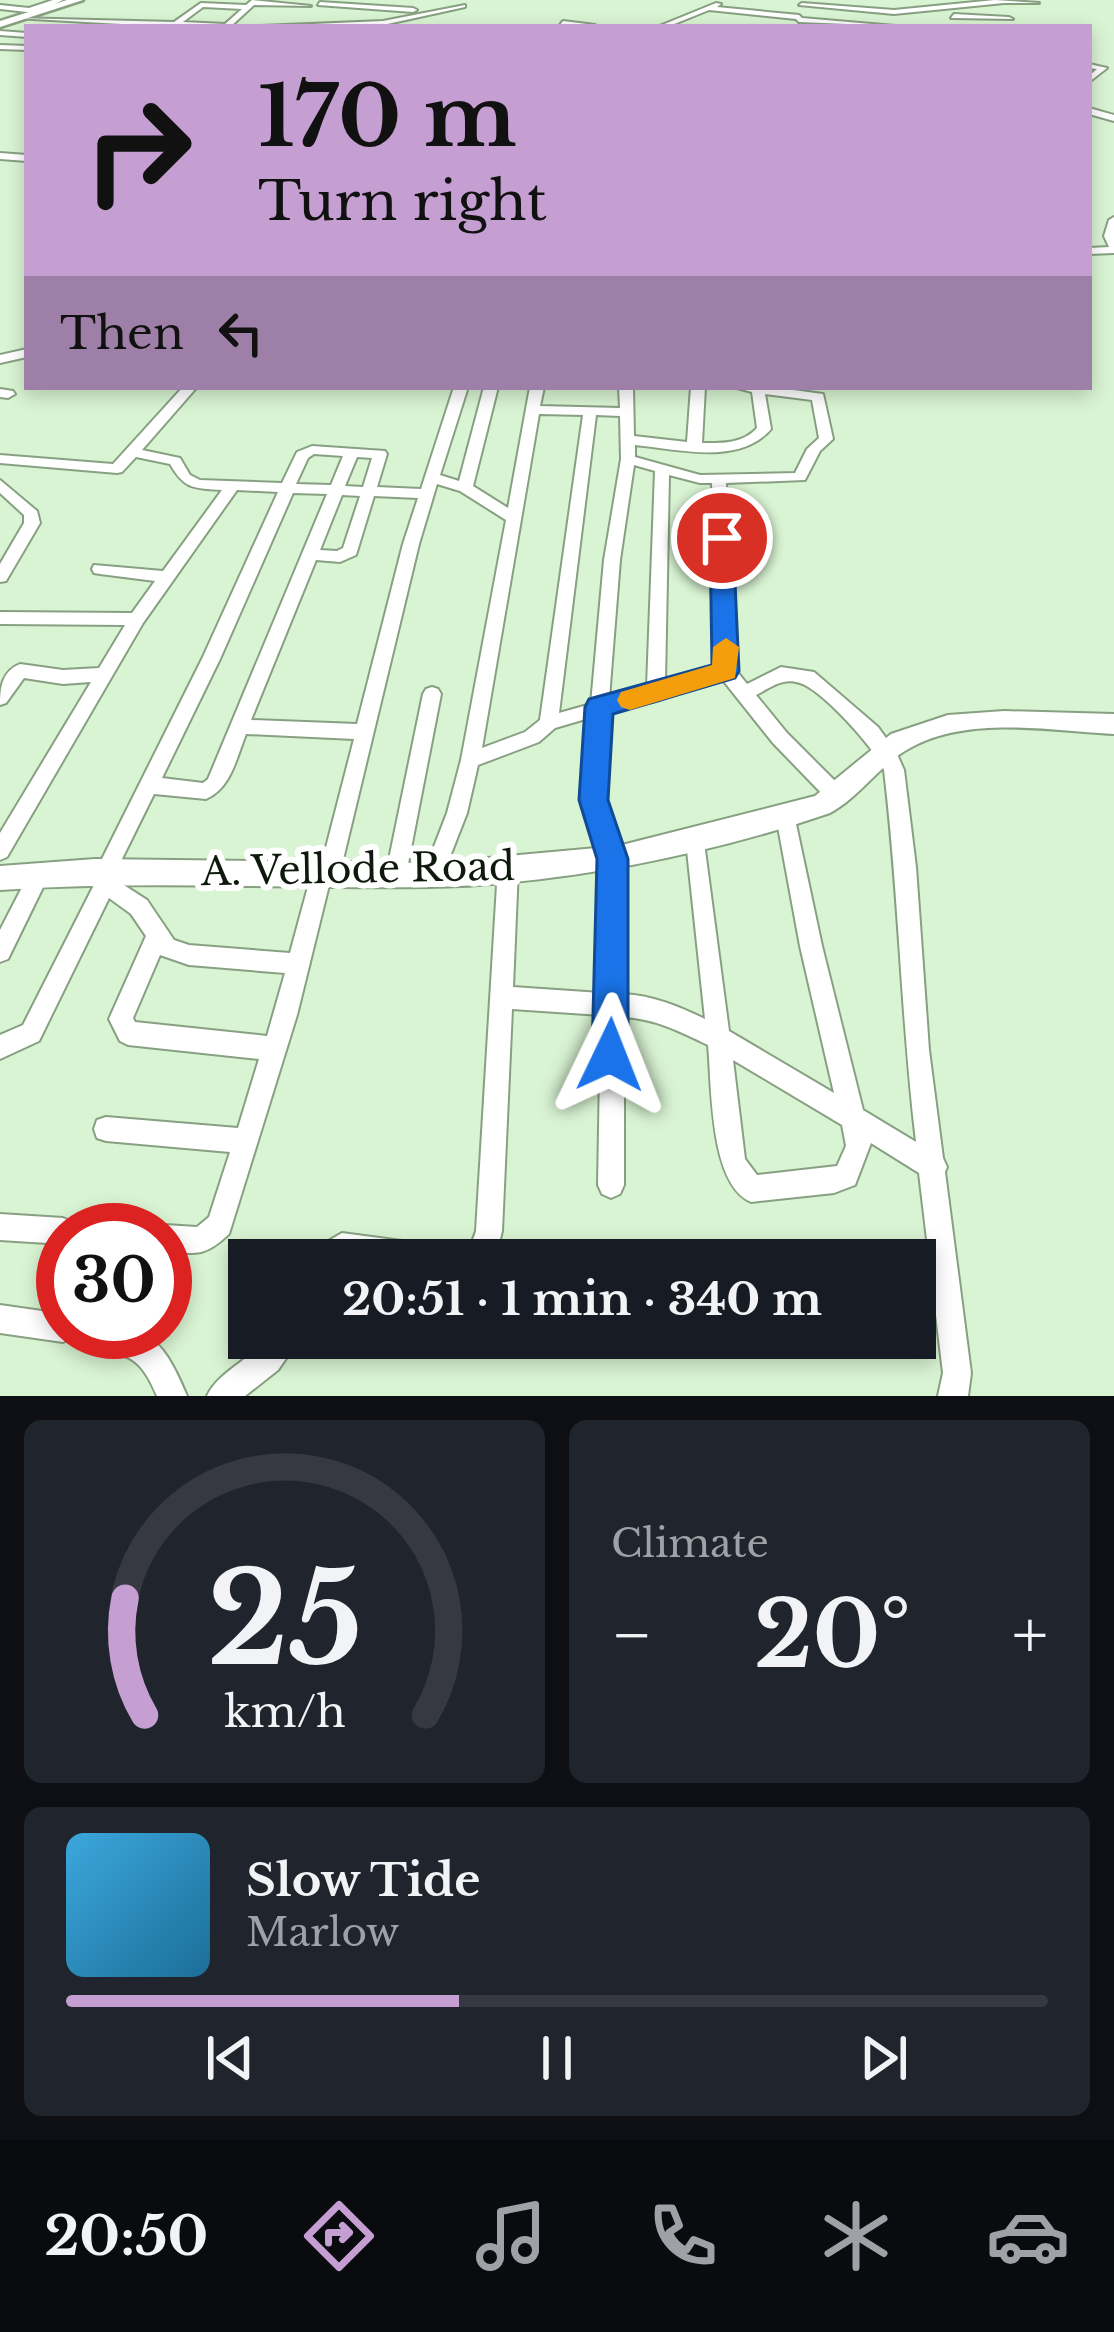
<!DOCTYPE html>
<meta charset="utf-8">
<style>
:root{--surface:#171b24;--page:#20242c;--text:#f1f3f6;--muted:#9ea1a6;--line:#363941;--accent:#c69fd2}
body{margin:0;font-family:"Libre Baskerville",serif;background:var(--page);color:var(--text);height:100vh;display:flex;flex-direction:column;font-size:45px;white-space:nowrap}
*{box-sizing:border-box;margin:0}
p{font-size:39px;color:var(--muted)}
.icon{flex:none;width:66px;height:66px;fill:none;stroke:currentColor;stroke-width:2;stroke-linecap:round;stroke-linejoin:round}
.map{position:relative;height:1396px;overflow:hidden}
.panel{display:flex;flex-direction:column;gap:24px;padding:24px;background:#0d0f14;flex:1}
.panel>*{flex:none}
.hud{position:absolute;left:24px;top:24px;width:1068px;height:366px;border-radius:0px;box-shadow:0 6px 18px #0003;background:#c69fd2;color:#111;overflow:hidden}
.speed{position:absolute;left:36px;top:1203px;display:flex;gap:24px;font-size:60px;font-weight:700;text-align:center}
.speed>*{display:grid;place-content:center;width:156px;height:156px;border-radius:50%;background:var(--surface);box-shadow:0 6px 18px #0003;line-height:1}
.speed .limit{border:18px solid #d22;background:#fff;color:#111}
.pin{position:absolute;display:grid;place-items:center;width:102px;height:102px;color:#fff;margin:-51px;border:6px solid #fff;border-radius:50%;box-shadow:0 3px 12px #0007}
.me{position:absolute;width:132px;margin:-66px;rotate:2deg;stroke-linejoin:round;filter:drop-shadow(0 0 9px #0008)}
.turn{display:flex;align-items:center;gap:42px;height:252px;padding:0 36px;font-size:54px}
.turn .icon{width:156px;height:156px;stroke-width:2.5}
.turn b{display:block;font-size:84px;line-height:102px}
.then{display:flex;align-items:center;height:114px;padding:0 36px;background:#0003;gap:24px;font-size:45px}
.big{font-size:90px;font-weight:800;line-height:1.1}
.panel .tile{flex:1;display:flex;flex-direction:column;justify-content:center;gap:18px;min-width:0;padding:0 42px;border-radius:18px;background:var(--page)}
.panel .dial{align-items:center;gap:0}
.dial svg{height:312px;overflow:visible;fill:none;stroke:var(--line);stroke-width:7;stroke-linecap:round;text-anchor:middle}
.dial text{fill:var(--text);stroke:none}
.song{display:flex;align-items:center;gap:36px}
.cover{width:144px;height:144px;border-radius:18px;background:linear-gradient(135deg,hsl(200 70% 55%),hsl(200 70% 35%))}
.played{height:12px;border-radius:6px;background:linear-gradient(90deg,var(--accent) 40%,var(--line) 40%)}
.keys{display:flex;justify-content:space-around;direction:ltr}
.heat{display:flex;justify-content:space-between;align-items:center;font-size:66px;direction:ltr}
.panel .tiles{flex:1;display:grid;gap:24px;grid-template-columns:1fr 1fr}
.tile:last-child{grid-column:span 2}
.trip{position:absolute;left:228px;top:1239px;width:708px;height:120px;border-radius:0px;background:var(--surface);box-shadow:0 6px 18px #0003;font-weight:800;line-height:120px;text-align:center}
.tabs{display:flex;height:192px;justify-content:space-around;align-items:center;background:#090b0e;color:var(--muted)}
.tabs .icon{width:84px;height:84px}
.tabs .selected{color:var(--accent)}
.tabs b{font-size:54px;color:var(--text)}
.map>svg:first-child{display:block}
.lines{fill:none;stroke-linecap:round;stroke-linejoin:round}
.minor-casing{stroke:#88a082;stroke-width:4}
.major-casing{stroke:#88a082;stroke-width:4}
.highway-casing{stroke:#88a082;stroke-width:5}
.minor{fill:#fff;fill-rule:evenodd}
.major{fill:#fff;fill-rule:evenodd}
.highway{fill:#fff;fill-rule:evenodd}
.route{fill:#1a73e8;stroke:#114b97;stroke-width:3}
.slow{fill:#f59e0b}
.labels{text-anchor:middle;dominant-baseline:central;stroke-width:12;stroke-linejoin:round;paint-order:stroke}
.street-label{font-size:39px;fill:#0f180d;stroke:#fff}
</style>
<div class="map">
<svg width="1114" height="1396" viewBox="0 0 1114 1396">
<rect width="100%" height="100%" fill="#d9f4d3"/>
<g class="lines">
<g class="minor-casing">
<path id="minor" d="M53,0H63L36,13L0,9V5L29,8Z
M252,0L311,6L254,5L230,27H173L16,18L174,22L201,3L246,5ZM203,7L242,9L225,24L183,22Z
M995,0L1039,3H1004L894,14L799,5L802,3L894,10Z
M320,2L413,8L417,10L413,12L318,5Z
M716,3L721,4L717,7L799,15L802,18L895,26L799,22L796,19L709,10L667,27H657Z
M465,5V7L383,25L239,27L383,21Z
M954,14L1009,17L1013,19L951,18Z
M563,21L595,25L599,27L560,25Z
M0,31L27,33V37L0,35Z
M0,45L27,46V50L0,49Z
M1089,64L1107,68L1089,82V76L1097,69L1089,68Z
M1089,108L1114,115V121L1089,114Z
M0,153L27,155V161L0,159Z
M1114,217V253L1089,254V248L1109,247L1104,236L1109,220Z
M27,349V357L0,363V355Z
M183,387H197L142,450L180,458L190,475L200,480L282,483L297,452L312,446L385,451L387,454L377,487L421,489L454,387H468L440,475L459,481L484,387H498L473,486L508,508L530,387H544L540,406L620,408L619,387H633L634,436L687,442L691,387H705L702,443C723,443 742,444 757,428L752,392L733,387H771L823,394L833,439L820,451L805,480L726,483L735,669L747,684L781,667L814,672L878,727L896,752L904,770L916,867L929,1050L943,1158L947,1167L945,1172L971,1373L968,1396H938L943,1373L919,1173L871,1143L855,1185L834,1193L751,1202C709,1184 712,1085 708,1045C679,1031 655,1019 624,1017V1185L620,1194L611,1198L602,1194L598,1185L601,1015L512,1009L502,1231L495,1260H462C467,1248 472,1245 476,1231L498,868L501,862L508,859L515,862L518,868L513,987L601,993L603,859L583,800L589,718L555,728L539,742L478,765L467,813L440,882L433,884L426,882L423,875L447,813L461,760L506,520L460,491L437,484L419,544L340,872L337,878L330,881L297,1015L229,1234C204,1257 197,1254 165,1251V1230H155L165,1225L197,1227L209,1217L230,1152L106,1141L97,1138L94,1129L97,1120L106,1117L238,1128L259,1059L128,1045L120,1041L109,1019L146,936L131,914L109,898L39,1041L0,1059V1035L23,1025L95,883L99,865L202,659L278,492L237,490L143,623L7,857L0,860V833L91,682L63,684L24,678L6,703L0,705C0,688 2,671 20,664L63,670L99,668L125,625L0,624V612L132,613L155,581L100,574L94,573L92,569L94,565L163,571L222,490C194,488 185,490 170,464L136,457L122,472L117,473L0,463V455L113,464ZM765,394L812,400L819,438L807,449L795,473L700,475L635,457V445C677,449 740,466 771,429ZM539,414L583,415L540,720L525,732L482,748ZM596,415L620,416L621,459L604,560L591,704L559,713ZM314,454L343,456L331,485L296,484L308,458ZM357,457L372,458L363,487L345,486ZM634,465L655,471L647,687L609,698L620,560ZM669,475L700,483H712L717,667L665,682ZM293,493L327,494L208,779L203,783L162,778L220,659ZM342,495L360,496L343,548L337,551L320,550ZM374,496L418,498L403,544L357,724L251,720L316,560L340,562L356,555ZM722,679L773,743L831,803L838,805L845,803L848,797L845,791L787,733L756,695C770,688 783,677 800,683C821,689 876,749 884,770C899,894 901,1018 916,1142L863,1110L822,946L793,810L786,808L779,810L776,816L800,946L834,1093L729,1031L703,835L696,832L689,835L686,841L705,1019C678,1006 654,996 624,994L623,859L603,800L608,713L656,701ZM246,734L354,739L322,863L315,866L312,872L290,953L189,945L174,940L147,900L116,880V871L154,794L206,799C231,788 236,759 246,734ZM160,955L189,965L285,973L267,1036L135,1022L133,1018ZM733,1060L842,1125L846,1146L837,1166L757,1175L745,1159Z
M0,389L13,391L15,394L8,398L0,397Z
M0,480L37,511L40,523L6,581L0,582V564L24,523V515L0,493Z
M432,687L438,689L441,694L406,874L403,881L396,883L389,881L386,874L423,694L426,689Z
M39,866L46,868L49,875L8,959L0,962V930L32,868Z
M0,1214L63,1218L72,1222L76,1230H63V1244L0,1240Z
M342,1233L447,1247L457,1250L460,1260H310L313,1250Z
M0,1305L63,1314V1332C140,1332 154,1317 187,1396H157C136,1345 120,1359 78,1342L75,1334L73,1338L63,1342L0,1333Z
M268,1338H300L278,1370L245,1396H207C218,1372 251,1359 268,1338Z"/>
</g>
<g class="major-casing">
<path id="major" d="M1004,711L1114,714V734C1051,731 968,715 910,748C880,764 861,796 830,813C708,855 557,885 428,887C285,889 143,880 0,890V866L95,859L433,863L618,846L815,796L891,734L948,715Z"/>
</g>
<g class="highway-casing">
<path id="highway" d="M67,0H83L0,27V21Z"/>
</g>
<use href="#minor" class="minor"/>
<use href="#major" class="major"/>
<use href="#highway" class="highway"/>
</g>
<path class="route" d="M722,530L733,538L739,671L735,678L613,714L608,800L628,859V1055L623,1068L610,1073L597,1068L592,1055L597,859L579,800L585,707L589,699L712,665L710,538Z"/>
<path class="slow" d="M726,638L739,647L735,678L630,710L621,707L617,700L621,692L712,665L713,647Z"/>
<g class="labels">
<g class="street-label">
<text transform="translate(358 869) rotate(-1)">A. Vellode Road</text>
</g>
</g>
</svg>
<div class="speed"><div class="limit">30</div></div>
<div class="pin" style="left:722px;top:538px;background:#d93025"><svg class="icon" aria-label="arrive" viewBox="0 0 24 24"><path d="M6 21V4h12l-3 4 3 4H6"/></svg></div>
<svg class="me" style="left:610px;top:1055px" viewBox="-20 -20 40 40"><path d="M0-17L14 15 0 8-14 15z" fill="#1a73e8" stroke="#fff" stroke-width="4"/></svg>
<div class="trip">20:51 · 1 min · 340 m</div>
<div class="hud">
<div class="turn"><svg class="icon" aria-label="right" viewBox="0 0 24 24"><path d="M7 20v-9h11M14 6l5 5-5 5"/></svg><div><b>170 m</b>Turn right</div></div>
<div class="then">Then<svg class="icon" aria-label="left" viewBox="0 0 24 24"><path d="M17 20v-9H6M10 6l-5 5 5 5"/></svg></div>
</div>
</div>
<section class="panel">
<div class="tiles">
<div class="tile dial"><svg viewBox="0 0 100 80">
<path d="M14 69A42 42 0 1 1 86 69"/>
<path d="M14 69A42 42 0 0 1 9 39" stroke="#c69fd2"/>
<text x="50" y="56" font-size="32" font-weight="700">25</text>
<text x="50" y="72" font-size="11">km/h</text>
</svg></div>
<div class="tile"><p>Climate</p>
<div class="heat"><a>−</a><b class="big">20°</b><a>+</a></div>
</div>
<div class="tile">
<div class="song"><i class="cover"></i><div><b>Slow Tide</b><p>Marlow</p></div></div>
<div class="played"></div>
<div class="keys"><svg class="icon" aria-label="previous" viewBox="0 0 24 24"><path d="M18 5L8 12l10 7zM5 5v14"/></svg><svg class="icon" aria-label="pause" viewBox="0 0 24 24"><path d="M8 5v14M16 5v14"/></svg><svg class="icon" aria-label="next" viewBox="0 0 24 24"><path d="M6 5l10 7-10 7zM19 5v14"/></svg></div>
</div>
</div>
</section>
<nav class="tabs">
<b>20:50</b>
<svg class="icon selected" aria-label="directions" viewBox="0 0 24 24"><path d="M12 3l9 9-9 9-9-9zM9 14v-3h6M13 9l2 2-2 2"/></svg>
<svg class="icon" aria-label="music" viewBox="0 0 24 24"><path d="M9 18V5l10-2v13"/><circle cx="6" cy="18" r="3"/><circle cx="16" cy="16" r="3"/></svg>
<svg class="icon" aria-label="phone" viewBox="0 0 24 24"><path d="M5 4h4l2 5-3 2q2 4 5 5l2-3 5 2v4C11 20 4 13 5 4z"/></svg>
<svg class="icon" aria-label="climate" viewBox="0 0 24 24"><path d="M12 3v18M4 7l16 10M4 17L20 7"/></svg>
<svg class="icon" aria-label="car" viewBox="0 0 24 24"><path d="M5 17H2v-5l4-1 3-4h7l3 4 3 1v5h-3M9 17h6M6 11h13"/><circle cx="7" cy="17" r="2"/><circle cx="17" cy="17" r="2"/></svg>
</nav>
